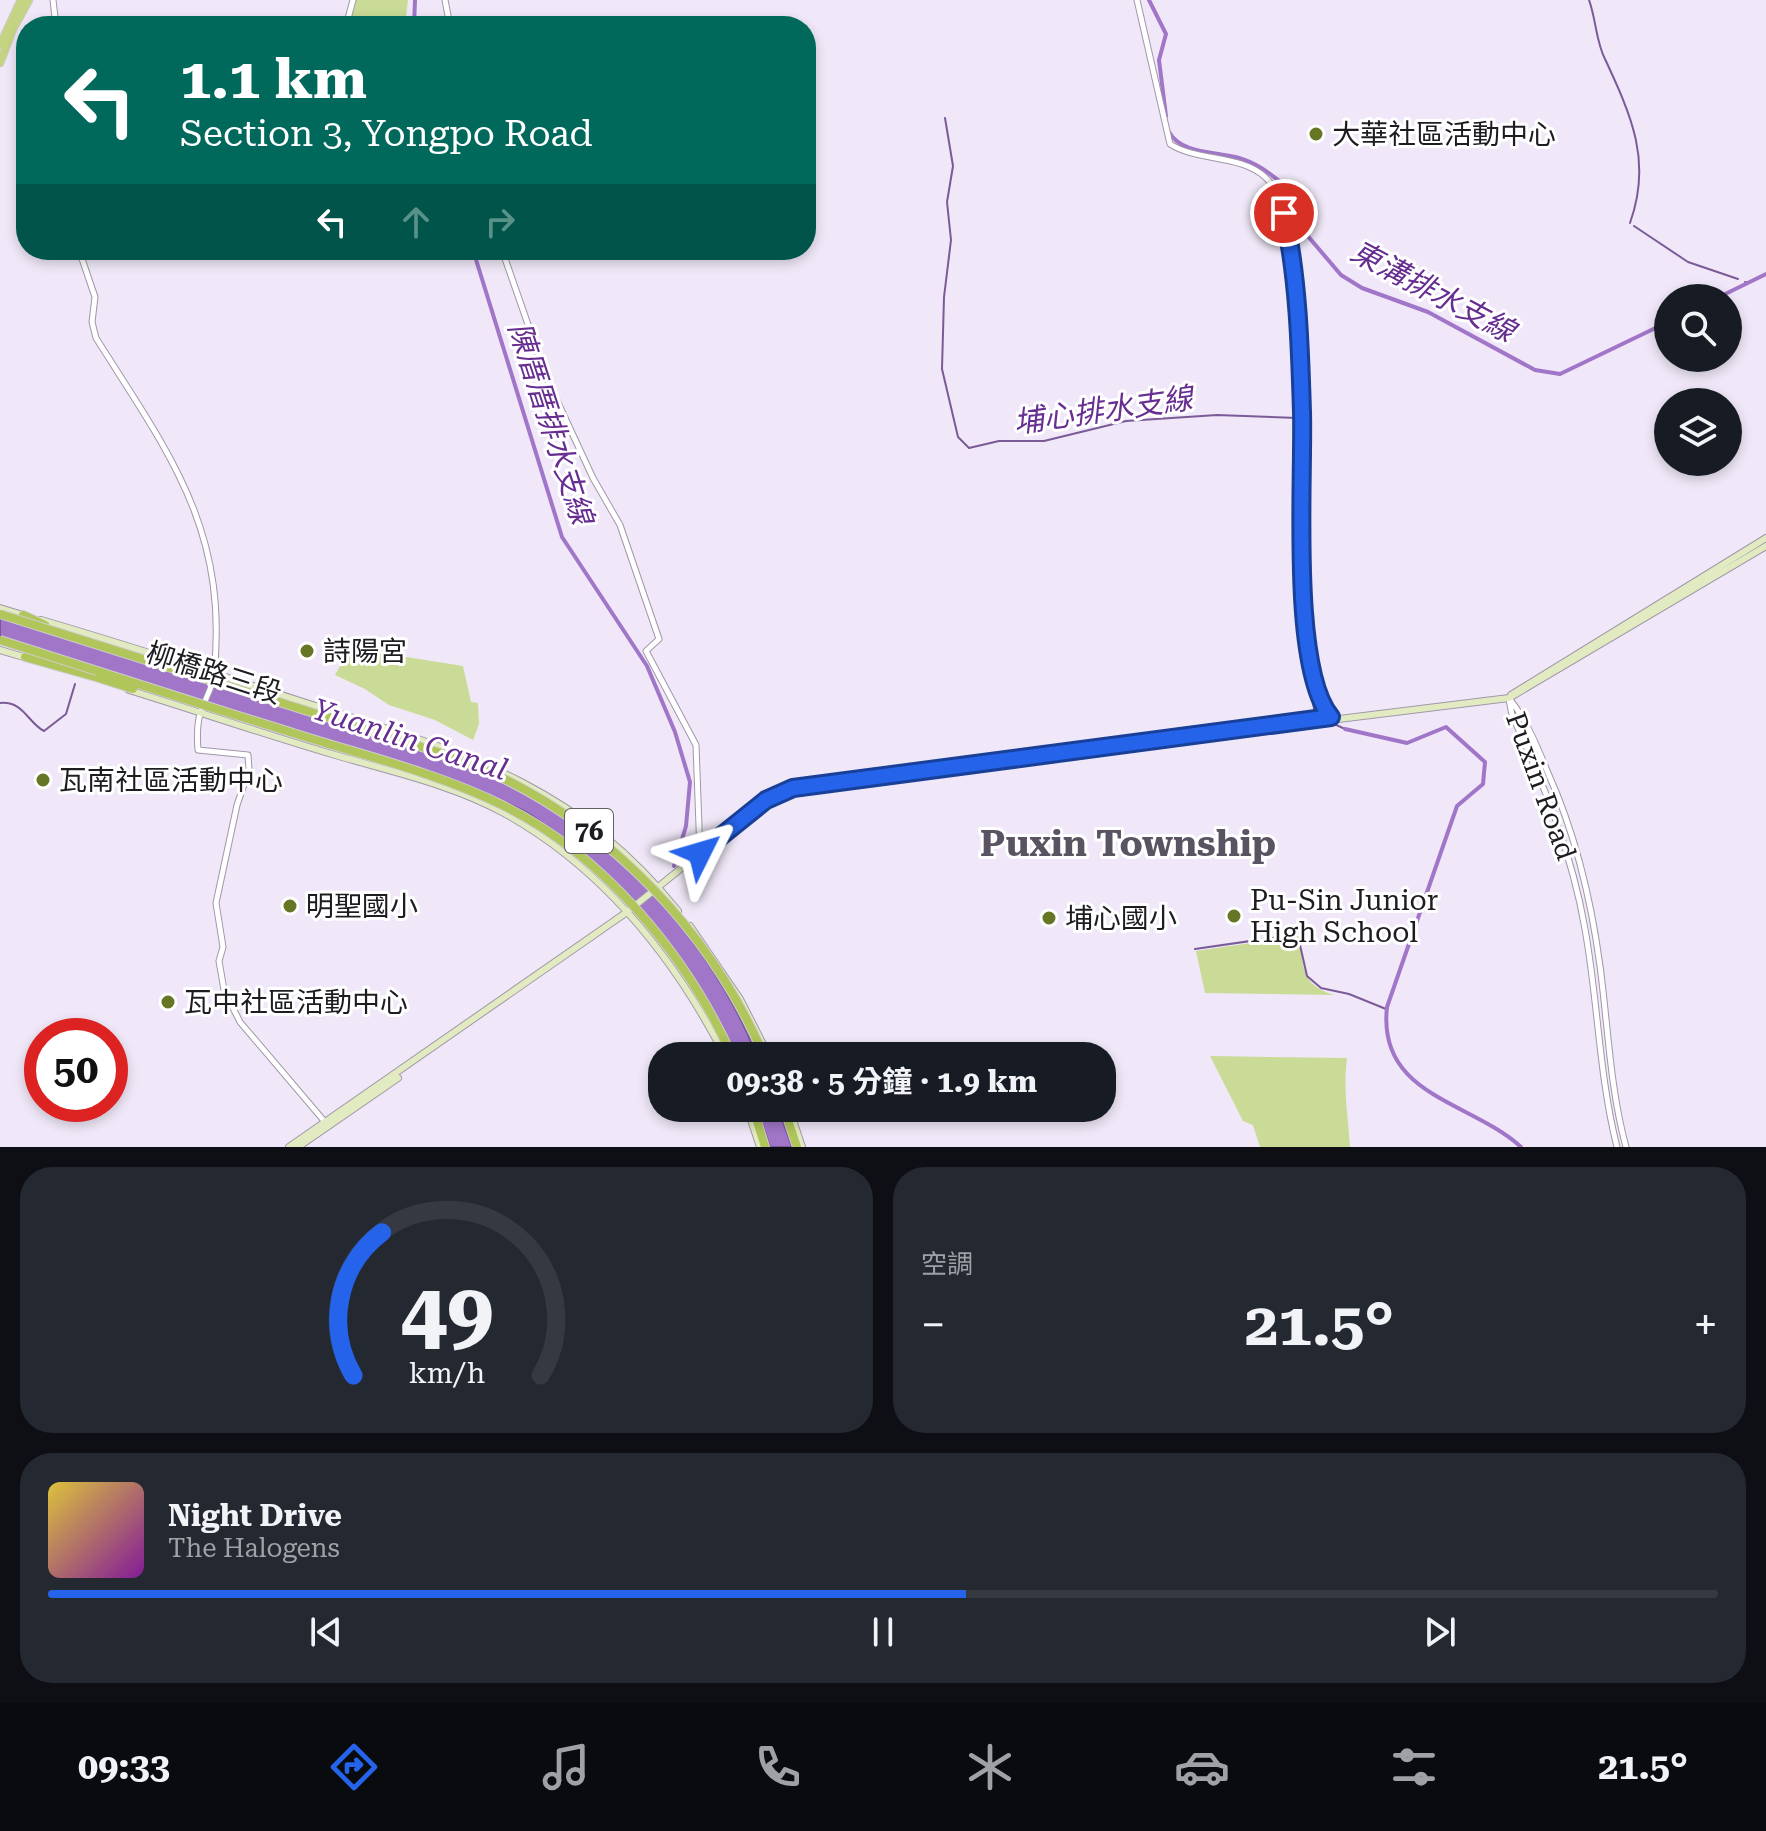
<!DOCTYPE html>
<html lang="zh-TW">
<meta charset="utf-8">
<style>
:root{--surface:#171b24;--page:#242831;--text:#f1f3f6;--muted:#9ea1a6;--line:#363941;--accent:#2563eb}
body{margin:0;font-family:"Roboto Serif","Noto Sans TC",serif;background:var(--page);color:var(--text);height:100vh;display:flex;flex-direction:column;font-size:30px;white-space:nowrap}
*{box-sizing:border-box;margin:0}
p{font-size:26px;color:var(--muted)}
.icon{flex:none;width:44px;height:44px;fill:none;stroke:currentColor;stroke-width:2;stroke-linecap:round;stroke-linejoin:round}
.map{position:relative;height:1147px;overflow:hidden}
.drawer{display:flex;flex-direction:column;gap:20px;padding:20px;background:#0d0f14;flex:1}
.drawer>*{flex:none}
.top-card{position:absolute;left:16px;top:16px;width:800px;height:244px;border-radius:32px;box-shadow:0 4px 12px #0003;background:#00695c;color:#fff;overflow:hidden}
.buttons{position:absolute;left:1654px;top:284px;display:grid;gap:16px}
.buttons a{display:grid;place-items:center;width:88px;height:88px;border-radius:50%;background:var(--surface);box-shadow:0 4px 12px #0003;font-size:40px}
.speed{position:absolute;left:24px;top:1018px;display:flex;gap:16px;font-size:40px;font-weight:700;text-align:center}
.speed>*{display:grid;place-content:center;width:104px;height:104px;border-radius:50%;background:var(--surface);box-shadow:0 4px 12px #0003;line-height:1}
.speed .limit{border:12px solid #d22;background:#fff;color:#111}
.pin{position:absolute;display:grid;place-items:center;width:68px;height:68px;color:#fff;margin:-34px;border:4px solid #fff;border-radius:50%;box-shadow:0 2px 8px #0007}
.me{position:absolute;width:88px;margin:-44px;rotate:50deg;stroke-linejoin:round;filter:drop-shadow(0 0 6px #0008)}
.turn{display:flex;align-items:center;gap:28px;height:168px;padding:0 32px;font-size:36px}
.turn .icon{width:104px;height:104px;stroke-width:2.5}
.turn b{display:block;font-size:56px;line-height:68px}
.lanes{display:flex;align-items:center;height:76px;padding:0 32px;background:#0003;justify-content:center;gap:40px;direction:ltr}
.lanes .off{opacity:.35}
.big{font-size:60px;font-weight:700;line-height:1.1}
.drawer .widget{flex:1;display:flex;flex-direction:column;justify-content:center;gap:12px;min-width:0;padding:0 28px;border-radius:32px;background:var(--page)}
.drawer .dial{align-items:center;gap:0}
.dial svg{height:208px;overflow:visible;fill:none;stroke:var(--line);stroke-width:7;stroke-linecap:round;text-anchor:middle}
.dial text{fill:var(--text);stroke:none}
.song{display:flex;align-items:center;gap:24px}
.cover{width:96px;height:96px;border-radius:12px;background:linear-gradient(135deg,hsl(50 70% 55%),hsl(290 70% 35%))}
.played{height:8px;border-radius:4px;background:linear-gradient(90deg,var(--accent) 55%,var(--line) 55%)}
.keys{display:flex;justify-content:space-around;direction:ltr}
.heat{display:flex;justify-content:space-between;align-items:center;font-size:44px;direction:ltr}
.drawer .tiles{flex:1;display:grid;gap:20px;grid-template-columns:1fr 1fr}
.widget:last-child{grid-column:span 2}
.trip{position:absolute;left:648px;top:1042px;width:468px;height:80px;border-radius:32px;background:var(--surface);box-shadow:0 4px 12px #0003;font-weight:700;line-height:80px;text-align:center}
.tab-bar{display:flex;height:128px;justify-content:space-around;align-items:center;background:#090b0e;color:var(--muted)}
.tab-bar .icon{width:56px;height:56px}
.tab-bar .on{color:var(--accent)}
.tab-bar b{font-size:36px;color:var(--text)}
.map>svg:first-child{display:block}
.green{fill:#c9db96}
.water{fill:#a176c9;stroke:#7a5b97;stroke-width:2}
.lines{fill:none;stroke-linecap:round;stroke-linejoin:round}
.stream{stroke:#7a5b97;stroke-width:2}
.canal{stroke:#a176c9;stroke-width:4}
.tertiary-casing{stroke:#a098a8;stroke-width:7}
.secondary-casing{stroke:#a098a8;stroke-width:8}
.primary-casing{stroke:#cecdce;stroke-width:9}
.trunk-casing{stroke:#cecdce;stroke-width:10}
.tertiary{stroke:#fff;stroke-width:5}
.secondary{stroke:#e2eac1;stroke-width:6}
.primary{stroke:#c4d483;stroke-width:7}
.trunk{stroke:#b0c65a;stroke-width:8}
.trunk-bridge-casing{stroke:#cecdce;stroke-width:10;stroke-linecap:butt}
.trunk-bridge{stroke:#b0c65a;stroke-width:8}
.route-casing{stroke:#184099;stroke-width:20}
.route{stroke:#2563eb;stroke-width:14}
.poi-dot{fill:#657624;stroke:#fff;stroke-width:3}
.labels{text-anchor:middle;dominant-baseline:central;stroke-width:6;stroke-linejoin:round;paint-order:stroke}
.shield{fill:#fff;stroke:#625f64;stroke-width:2}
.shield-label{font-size:26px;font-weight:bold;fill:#1e1b21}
.poi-label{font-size:28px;fill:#1e1b21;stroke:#fff;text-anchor:start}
.street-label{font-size:28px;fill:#1e1b21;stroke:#fff}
.water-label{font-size:30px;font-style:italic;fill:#662e91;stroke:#fff}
.district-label{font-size:36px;font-weight:bold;fill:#5a5462;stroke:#fff}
</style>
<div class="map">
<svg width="1766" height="1147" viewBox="0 0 1766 1147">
<rect width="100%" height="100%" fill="#f0e8f8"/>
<path class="green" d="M355,0H408L405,26H349Z
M350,648L463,666L471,702L478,703L479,724L473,740L435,720L389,705L365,689L335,675Z
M1299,936C1304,968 1300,984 1334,995L1205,993L1196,951Z
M1210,1056L1347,1058C1343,1089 1348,1115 1350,1147H1260L1253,1125L1243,1121Z"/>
<path class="water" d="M0,615C96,646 192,677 288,707C360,731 436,750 504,782C615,835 712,943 757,1056H735C694,960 619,873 531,815C511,802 485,795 463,785L0,638Z
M757,1108H778L792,1147H770Z"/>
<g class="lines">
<path class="stream" d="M1589,0C1596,19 1596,42 1605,59C1632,117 1652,162 1630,223
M945,118L953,166L947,202L951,240L944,297L942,369L958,437L969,448L999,441H1044L1126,421L1217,415L1298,418C1294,517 1299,617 1315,715L1324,719
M1634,226L1688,262L1738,279
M1745,282L1748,283
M0,703C24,701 27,722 44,731L66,714L75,684
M1330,722L1345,729
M1195,949L1278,937L1293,939L1300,945L1307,976L1321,988L1349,994L1386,1009"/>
<path class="canal" d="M1149,0L1166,34L1159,60L1166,116
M414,26L415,0
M1169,132C1182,155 1217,151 1239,158C1256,163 1268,172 1282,183L1289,214L1341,275L1362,288L1428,312L1535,370L1560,374L1668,322
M473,250L562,537L647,666L675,732L690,782L686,826L674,866
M1717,298L1766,274
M1345,729L1407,743L1446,727L1485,762L1483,784L1457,806L1387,1007C1377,1096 1471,1101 1521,1147"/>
<g class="tertiary-casing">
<path id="tertiary" d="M53,0L56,26
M445,0L450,26
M1137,0L1170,144C1198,162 1241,154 1266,178C1315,224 1300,447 1300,517C1300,551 1304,585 1307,619C1310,653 1308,690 1331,717
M346,26L353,0
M79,250L95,297L92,322L96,338C168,452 229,529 214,674C213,688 204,700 200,714C197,725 197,738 198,750L248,755L249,770L237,805L216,903L223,947L219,961L224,990L240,1022L325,1122
M502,250L547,379L593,478L620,525L659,639L646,651L696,745L700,853
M1509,698C1527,721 1537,746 1548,773C1576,835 1591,899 1600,966C1608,1026 1610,1088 1626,1147
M1509,699L1512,715C1544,785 1572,853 1585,929C1598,1001 1599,1076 1617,1147"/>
</g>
<g class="secondary-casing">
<path id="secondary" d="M0,608L26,616
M41,620C127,645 212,673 297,700C452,750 570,777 678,911
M0,650L27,658
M129,690C197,711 264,734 332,754C389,771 451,784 504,813C603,868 674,957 725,1056
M1511,695L1766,538
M690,926L740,999L769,1056
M747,1108L760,1147
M789,1108L802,1147
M289,1147L627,912L766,800L793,788L827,782L1509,698L1766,546
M298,1147L398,1078"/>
</g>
<g class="primary-casing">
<path id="primary" d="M0,45L21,0
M0,63L13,29L29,0"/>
</g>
<g class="trunk-casing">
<path id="trunk" d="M23,615L45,625
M25,657L99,678
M753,1108L765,1147
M784,1108L797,1147"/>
</g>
<use href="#tertiary" class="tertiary"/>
<use href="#secondary" class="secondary"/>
<use href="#primary" class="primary"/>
<use href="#trunk" class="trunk"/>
<g class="trunk-bridge-casing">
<path id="trunk-bridge" d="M0,614L447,755C588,804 705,918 764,1056
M0,640C96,671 193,702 290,732C361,755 435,772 502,805C604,855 686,954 732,1056
M99,678L133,689"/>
</g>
<use href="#trunk-bridge" class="trunk-bridge"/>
</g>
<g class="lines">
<g class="route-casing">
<path id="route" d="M700,853L766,800L793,788L1331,717C1290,668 1304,480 1302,412C1300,344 1298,279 1284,213"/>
</g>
<use href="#route" class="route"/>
</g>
<g class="poi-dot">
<circle cx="1316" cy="134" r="8"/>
<circle cx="307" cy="651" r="8"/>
<circle cx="43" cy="780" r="8"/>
<circle cx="290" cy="906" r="8"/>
<circle cx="1234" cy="916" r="8"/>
<circle cx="1049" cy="918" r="8"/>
<circle cx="168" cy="1002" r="8"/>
</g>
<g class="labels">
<rect class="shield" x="565" y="809" width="48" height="44" rx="6"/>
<g class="shield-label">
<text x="589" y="831">76</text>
</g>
<g class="poi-label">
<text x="1332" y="134">大華社區活動中心</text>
<text x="323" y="651">詩陽宮</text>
<text x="59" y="780">瓦南社區活動中心</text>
<text x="1250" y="900">Pu-Sin Junior<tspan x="1250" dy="32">High School</tspan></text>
<text x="306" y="906">明聖國小</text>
<text x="1065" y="918">埔心國小</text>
<text x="184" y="1002">瓦中社區活動中心</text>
</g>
<g class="street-label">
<text transform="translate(214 673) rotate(18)">柳橋路三段</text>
<text transform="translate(1541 786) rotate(70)">Puxin Road</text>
</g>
<g class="water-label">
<text transform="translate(1433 291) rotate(28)">東溝排水支線</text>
<text transform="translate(1103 410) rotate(-8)">埔心排水支線</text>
<text transform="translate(551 423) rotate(72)">陳厝厝排水支線</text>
<text transform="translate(410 739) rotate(18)">Yuanlin Canal</text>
</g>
<g class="district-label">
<text x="1128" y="844">Puxin Township</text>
</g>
</g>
</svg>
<div class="buttons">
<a><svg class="icon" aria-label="search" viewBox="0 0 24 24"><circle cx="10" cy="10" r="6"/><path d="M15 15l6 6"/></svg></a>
<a><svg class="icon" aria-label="layers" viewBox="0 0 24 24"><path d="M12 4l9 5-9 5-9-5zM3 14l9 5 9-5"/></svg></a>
</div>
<div class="speed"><div class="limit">50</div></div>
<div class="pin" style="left:1284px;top:213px;background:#d93025"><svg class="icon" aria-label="arrive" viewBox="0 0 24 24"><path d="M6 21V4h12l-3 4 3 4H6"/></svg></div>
<svg class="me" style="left:700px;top:853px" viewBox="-20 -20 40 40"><path d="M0-17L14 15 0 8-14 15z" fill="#2563eb" stroke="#fff" stroke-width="4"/></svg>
<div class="trip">09:38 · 5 分鐘 · 1.9 km</div>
<div class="top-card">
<div class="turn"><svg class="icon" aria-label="left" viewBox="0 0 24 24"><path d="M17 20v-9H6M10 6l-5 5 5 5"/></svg><div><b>1.1 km</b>Section 3, Yongpo Road</div></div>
<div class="lanes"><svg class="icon" aria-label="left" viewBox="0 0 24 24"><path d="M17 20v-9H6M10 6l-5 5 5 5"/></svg><svg class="icon off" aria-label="ahead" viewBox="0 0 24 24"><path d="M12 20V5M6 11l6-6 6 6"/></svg><svg class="icon off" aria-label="right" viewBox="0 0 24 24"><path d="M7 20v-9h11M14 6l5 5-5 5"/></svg></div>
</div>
</div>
<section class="drawer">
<div class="tiles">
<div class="widget dial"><svg viewBox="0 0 100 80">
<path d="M14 69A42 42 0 1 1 86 69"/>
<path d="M14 69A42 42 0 0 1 25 14" stroke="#2563eb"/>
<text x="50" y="56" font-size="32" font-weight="700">49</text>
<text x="50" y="72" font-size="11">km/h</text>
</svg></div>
<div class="widget"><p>空調</p>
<div class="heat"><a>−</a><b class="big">21.5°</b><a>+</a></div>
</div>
<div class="widget">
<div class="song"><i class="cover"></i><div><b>Night Drive</b><p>The Halogens</p></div></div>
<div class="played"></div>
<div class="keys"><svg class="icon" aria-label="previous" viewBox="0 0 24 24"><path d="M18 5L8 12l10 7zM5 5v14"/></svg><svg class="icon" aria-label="pause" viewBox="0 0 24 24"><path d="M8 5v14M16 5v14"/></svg><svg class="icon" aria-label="next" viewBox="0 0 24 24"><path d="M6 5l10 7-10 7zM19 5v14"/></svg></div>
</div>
</div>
</section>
<nav class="tab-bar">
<b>09:33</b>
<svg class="icon on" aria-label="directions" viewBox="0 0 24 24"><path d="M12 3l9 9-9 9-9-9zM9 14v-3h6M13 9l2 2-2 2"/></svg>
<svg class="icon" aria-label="music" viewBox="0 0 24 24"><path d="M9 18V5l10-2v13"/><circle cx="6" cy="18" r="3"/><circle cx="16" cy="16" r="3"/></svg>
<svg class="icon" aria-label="phone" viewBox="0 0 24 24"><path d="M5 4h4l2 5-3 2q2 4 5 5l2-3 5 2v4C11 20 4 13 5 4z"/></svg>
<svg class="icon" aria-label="climate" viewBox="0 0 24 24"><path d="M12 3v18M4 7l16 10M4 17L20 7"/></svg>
<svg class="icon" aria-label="car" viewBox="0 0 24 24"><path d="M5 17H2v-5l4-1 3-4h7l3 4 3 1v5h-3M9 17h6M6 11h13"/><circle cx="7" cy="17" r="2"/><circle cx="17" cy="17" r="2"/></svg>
<svg class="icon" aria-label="filters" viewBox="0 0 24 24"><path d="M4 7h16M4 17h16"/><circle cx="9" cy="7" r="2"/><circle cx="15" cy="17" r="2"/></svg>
<b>21.5°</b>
</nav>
